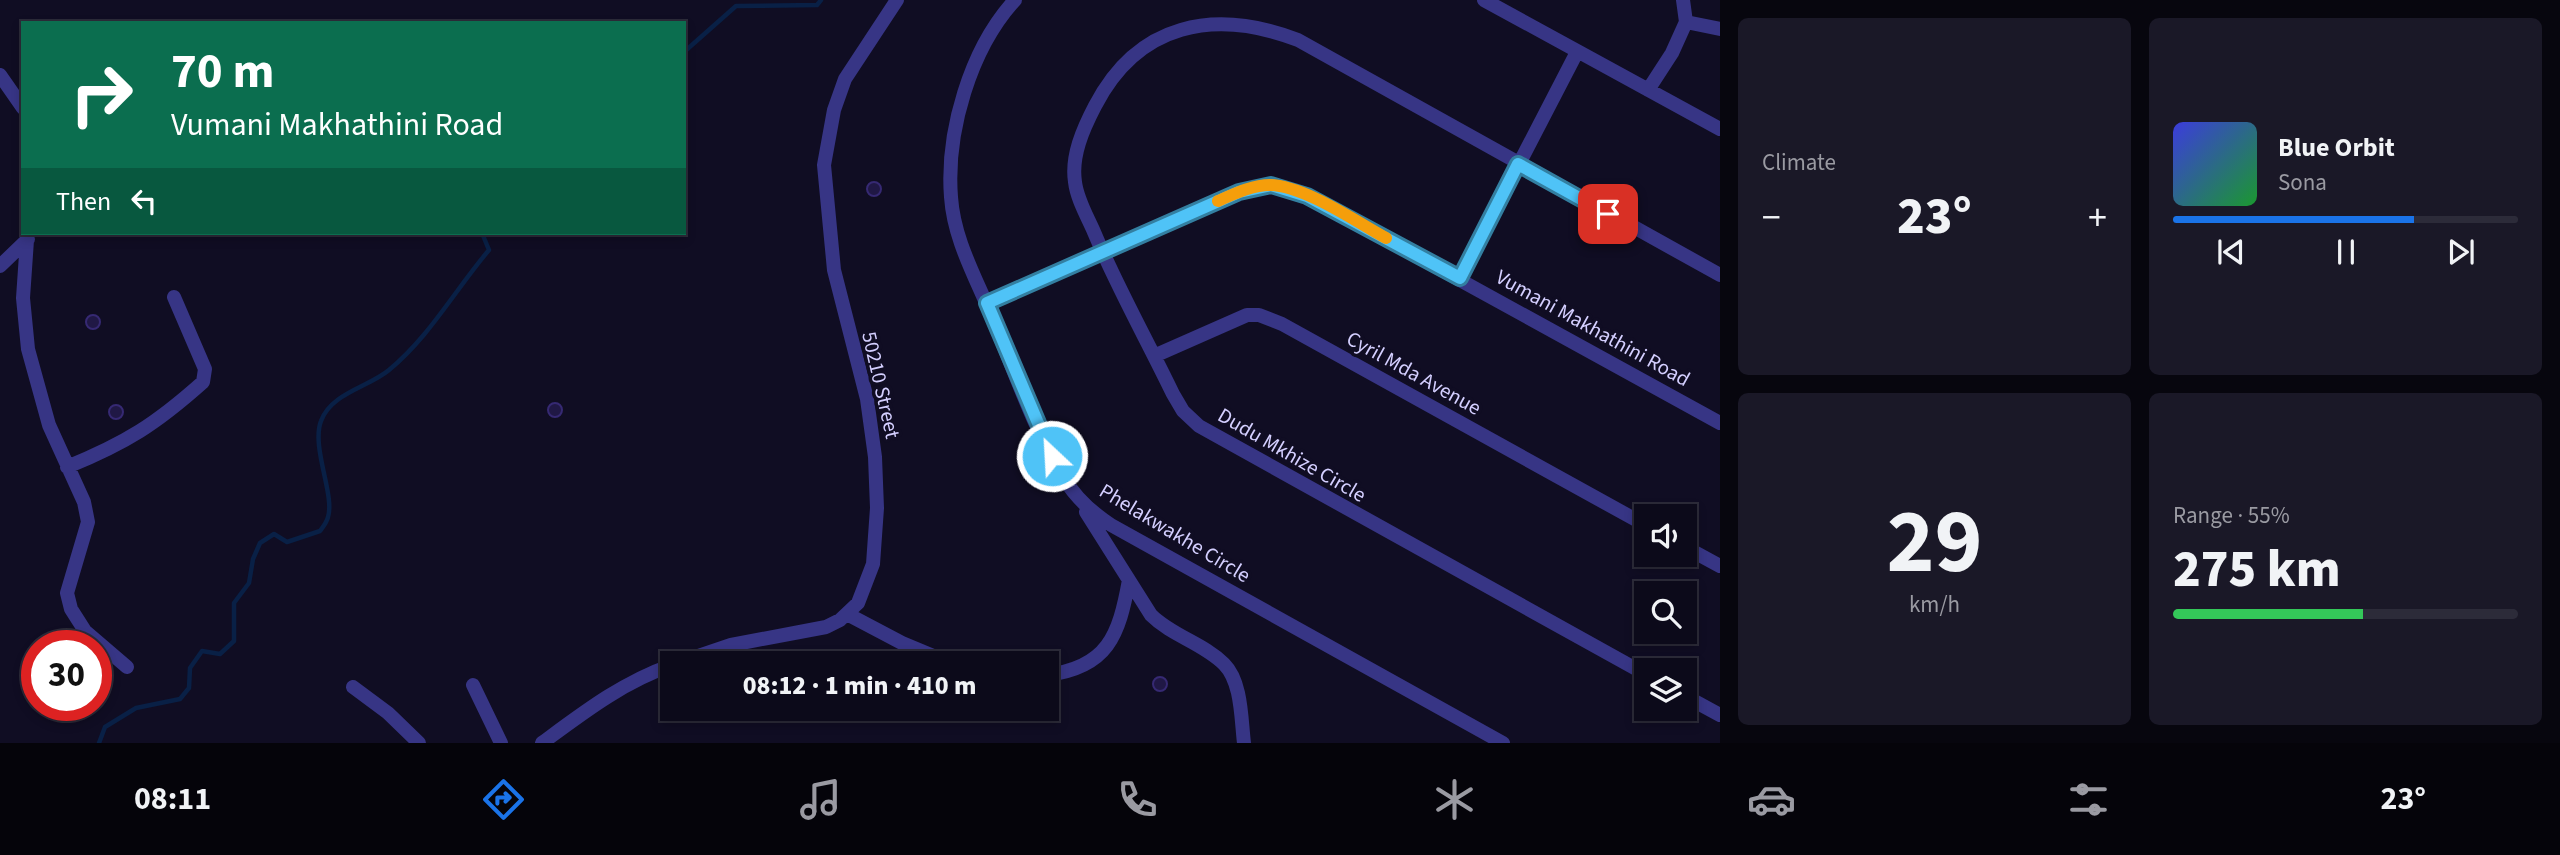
<!DOCTYPE html>
<meta charset="utf-8">
<style>
:root{--surface:#0c0a1a;--page:#1a1827;--text:#f1f3f6;--muted:#9a9aa2;--line:#2c2b39;--accent:#1a73e8}
body{margin:0;font-family:"Source Sans 3",sans-serif;background:var(--page);color:var(--text);height:100vh;display:flex;flex-direction:column;font-size:26px;white-space:nowrap}
*{box-sizing:border-box;margin:0}
p{font-size:23px;color:var(--muted)}
.icon{flex:none;width:38px;height:38px;fill:none;stroke:currentColor;stroke-width:2;stroke-linecap:round;stroke-linejoin:round}
.map{position:relative;flex:1;overflow:hidden}
.drawer{display:flex;flex-direction:column;gap:18px;padding:18px;background:#07060e;width:840px}
.drawer>*{flex:none}
.guide{position:absolute;left:21px;top:21px;width:665px;height:214px;border-radius:0px;box-shadow:0 4px 10px #0003,0 0 0 2px var(--line);background:#0b6e4f;color:#fff;overflow:hidden}
.buttons{position:absolute;left:1634px;top:504px;display:grid;gap:14px}
.buttons a{display:grid;place-items:center;width:63px;height:63px;border-radius:0px;background:var(--surface);box-shadow:0 4px 10px #0003,0 0 0 2px var(--line);font-size:35px}
.speed{position:absolute;left:21px;top:630px;display:flex;gap:14px;font-size:35px;font-weight:700;text-align:center}
.speed>*{display:grid;place-content:center;width:91px;height:91px;border-radius:50%;background:var(--surface);box-shadow:0 4px 10px #0003,0 0 0 2px var(--line);line-height:1}
.speed .limit{border:10px solid #d22;background:#fff;color:#111}
.pin{position:absolute;display:grid;place-items:center;width:60px;height:60px;color:#fff;margin:-30px;border-radius:14px;box-shadow:0 4px 10px #0006}
.me{position:absolute;width:77px;margin:-38px;rotate:335deg;stroke-linejoin:round;filter:drop-shadow(0 0 5px #0008)}
.turn{display:flex;align-items:center;gap:24px;height:147px;padding:0 35px;font-size:32px}
.turn .icon{width:91px;height:91px;stroke-width:2.5}
.turn b{display:block;font-size:49px;line-height:60px}
.then{display:flex;align-items:center;height:66px;padding:0 35px;background:#0003;gap:14px;font-size:26px}
.big{font-size:52px;font-weight:800;line-height:1.1}
.drawer .tile{flex:1;display:flex;flex-direction:column;justify-content:center;gap:10px;min-width:0;padding:0 24px;border-radius:10px;background:var(--page)}
.drawer .dial{align-items:center;gap:0}
.dial b{font-size:91px;line-height:1}
.song{display:flex;align-items:center;gap:21px}
.cover{width:84px;height:84px;border-radius:10px;background:linear-gradient(135deg,hsl(240 70% 55%),hsl(130 70% 35%))}
.played{height:7px;border-radius:4px;background:linear-gradient(90deg,var(--accent) 70%,var(--line) 70%)}
.keys{display:flex;justify-content:space-around;direction:ltr}
.heat{display:flex;justify-content:space-between;align-items:center;font-size:38px;direction:ltr}
.charge{height:10px;border-radius:5px;background:linear-gradient(90deg,#34c759 55%,var(--line) 0)}
.drawer .tiles{flex:1;display:grid;gap:18px;grid-template-columns:repeat(2,1fr)}
.trip{position:absolute;left:660px;top:651px;width:399px;height:70px;border-radius:0px;background:var(--surface);box-shadow:0 4px 10px #0003,0 0 0 2px var(--line);font-weight:800;line-height:70px;text-align:center}
.menu{display:flex;height:112px;justify-content:space-around;align-items:center;background:#05040a;color:var(--muted)}
.menu .icon{width:49px;height:49px}
.menu .on{color:var(--accent)}
.menu b{font-size:32px;color:var(--text)}
main{display:flex;flex:1;min-height:0}
.map>svg:first-child{display:block}
.lines{fill:none;stroke-linecap:round;stroke-linejoin:round}
.stream{stroke:#092046;stroke-width:4.5}
.building{fill:#201845;stroke:#362973;stroke-width:2}
.street{stroke:#373585;stroke-width:14}
.route-casing{stroke:#337fa1;stroke-width:18}
.route{stroke:#4fc3f7;stroke-width:12}
.slow{stroke:#f59e0b;stroke-width:12}
.labels{text-anchor:middle;dominant-baseline:central;stroke-width:7;stroke-linejoin:round;paint-order:stroke}
.street-label{font-size:21px;fill:#d4cfff;stroke:#100d23}
</style>
<main>
<div class="map">
<svg width="1720" height="743" viewBox="0 0 1720 743">
<rect width="100%" height="100%" fill="#100d23"/>
<g class="lines">
<path class="stream" d="M684,52L736,6L817,5L821,0
M99,743L105,727L136,708L180,699L189,688L190,668L202,651L220,654L234,641V603L249,583L253,559L260,543L274,534L287,542L320,531C323,527 327,522 328,517C335,495 311,447 321,421C331,393 369,387 389,370C430,336 455,290 489,250L482,233"/>
</g>
<path class="building" d="M867 189a7 7 0 1 1 14 0a7 7 0 1 1-14 0Z
M86 322a7 7 0 1 1 14 0a7 7 0 1 1-14 0Z
M548 410a7 7 0 1 1 14 0a7 7 0 1 1-14 0Z
M109 412a7 7 0 1 1 14 0a7 7 0 1 1-14 0Z
M1153 684a7 7 0 1 1 14 0a7 7 0 1 1-14 0Z"/>
<g class="lines">
<path class="street" d="M1015,0C970,49 946,132 951,197C954,242 978,281 994,322C1015,373 1034,429 1063,477C1075,497 1091,512 1111,525L1503,743
M1484,0L1720,129
M1686,22L1720,29
M0,75L23,108
M1648,90L1672,53L1686,22L1683,0
M27,240L23,298L28,349L49,425L84,502L88,522L67,593L71,609L85,631L127,667
M0,266L28,239
M1460,278L1577,52
M987,303L1239,192L1271,185L1307,196L1720,423
M1154,356L1247,315H1259L1282,324L1647,526
M67,467C126,443 156,424 203,382L205,369L174,297
M1086,512L1151,615C1172,636 1203,643 1224,664C1242,682 1241,719 1244,743
M1685,547L1720,566
M847,614L902,643L950,663
M678,663L731,645L826,627L840,620L858,603L873,564L877,508L875,457L867,399L834,270L824,165L834,110L845,79L897,0
M1046,675C1108,668 1119,635 1129,580
M1647,675L1199,426L1183,411L1173,394C1147,340 1117,287 1094,232C1087,216 1077,199 1075,182C1071,156 1083,129 1095,106C1138,23 1214,8 1298,40L1720,275
M473,685L501,743
M353,687L388,713L419,743
M1685,696L1720,715
M542,743C584,712 623,682 672,665"/>
</g>
<g class="lines">
<g class="route-casing">
<path id="route" d="M1052,456L987,303L1239,192L1271,185L1307,196L1460,278L1518,164L1608,214"/>
</g>
<use href="#route" class="route"/>
<path class="slow" d="M1218,201C1234,194 1252,185 1270,185C1305,186 1355,221 1386,238"/>
</g>
<g class="labels">
<g class="street-label">
<text transform="translate(1593 328) rotate(29)">Vumani Makhathini Road</text>
<text transform="translate(1414 373) rotate(29)">Cyril Mda Avenue</text>
<text transform="translate(881 385) rotate(77)">50210 Street</text>
<text transform="translate(1292 455) rotate(30)">Dudu Mkhize Circle</text>
<text transform="translate(1175 533) rotate(31)">Phelakwakhe Circle</text>
</g>
</g>
</svg>
<div class="buttons">
<a><svg class="icon" aria-label="sound" viewBox="0 0 24 24"><path d="M4 9h4l5-4v14l-5-4H4zM17 9q2 3 0 6"/></svg></a>
<a><svg class="icon" aria-label="search" viewBox="0 0 24 24"><circle cx="10" cy="10" r="6"/><path d="M15 15l6 6"/></svg></a>
<a><svg class="icon" aria-label="layers" viewBox="0 0 24 24"><path d="M12 4l9 5-9 5-9-5zM3 14l9 5 9-5"/></svg></a>
</div>
<div class="speed"><div class="limit">30</div></div>
<div class="pin" style="left:1608px;top:214px;background:#d93025"><svg class="icon" aria-label="arrive" viewBox="0 0 24 24"><path d="M6 21V4h12l-3 4 3 4H6"/></svg></div>
<svg class="me" style="left:1052px;top:456px" viewBox="-20 -20 40 40"><circle r="17" fill="#4fc3f7" stroke="#fff" stroke-width="3"/><path d="M0-11L8 9 0 5-8 9z" fill="#fff"/></svg>
<div class="trip">08:12 · 1 min · 410 m</div>
<div class="guide">
<div class="turn"><svg class="icon" aria-label="right" viewBox="0 0 24 24"><path d="M7 20v-9h11M14 6l5 5-5 5"/></svg><div><b>70 m</b>Vumani Makhathini Road</div></div>
<div class="then">Then<svg class="icon" aria-label="left" viewBox="0 0 24 24"><path d="M17 20v-9H6M10 6l-5 5 5 5"/></svg></div>
</div>
</div>
<section class="drawer">
<div class="tiles">
<div class="tile"><p>Climate</p>
<div class="heat"><a>−</a><b class="big">23°</b><a>+</a></div>
</div>
<div class="tile">
<div class="song"><i class="cover"></i><div><b>Blue Orbit</b><p>Sona</p></div></div>
<div class="played"></div>
<div class="keys"><svg class="icon" aria-label="previous" viewBox="0 0 24 24"><path d="M18 5L8 12l10 7zM5 5v14"/></svg><svg class="icon" aria-label="pause" viewBox="0 0 24 24"><path d="M8 5v14M16 5v14"/></svg><svg class="icon" aria-label="next" viewBox="0 0 24 24"><path d="M6 5l10 7-10 7zM19 5v14"/></svg></div>
</div>
<div class="tile dial"><b>29</b><p>km/h</p></div>
<div class="tile"><p>Range · 55%</p><b class="big">275 km</b><div class="charge"></div></div>
</div>
</section>
</main>
<nav class="menu">
<b>08:11</b>
<svg class="icon on" aria-label="directions" viewBox="0 0 24 24"><path d="M12 3l9 9-9 9-9-9zM9 14v-3h6M13 9l2 2-2 2"/></svg>
<svg class="icon" aria-label="music" viewBox="0 0 24 24"><path d="M9 18V5l10-2v13"/><circle cx="6" cy="18" r="3"/><circle cx="16" cy="16" r="3"/></svg>
<svg class="icon" aria-label="phone" viewBox="0 0 24 24"><path d="M5 4h4l2 5-3 2q2 4 5 5l2-3 5 2v4C11 20 4 13 5 4z"/></svg>
<svg class="icon" aria-label="climate" viewBox="0 0 24 24"><path d="M12 3v18M4 7l16 10M4 17L20 7"/></svg>
<svg class="icon" aria-label="car" viewBox="0 0 24 24"><path d="M5 17H2v-5l4-1 3-4h7l3 4 3 1v5h-3M9 17h6M6 11h13"/><circle cx="7" cy="17" r="2"/><circle cx="17" cy="17" r="2"/></svg>
<svg class="icon" aria-label="filters" viewBox="0 0 24 24"><path d="M4 7h16M4 17h16"/><circle cx="9" cy="7" r="2"/><circle cx="15" cy="17" r="2"/></svg>
<b>23°</b>
</nav>
